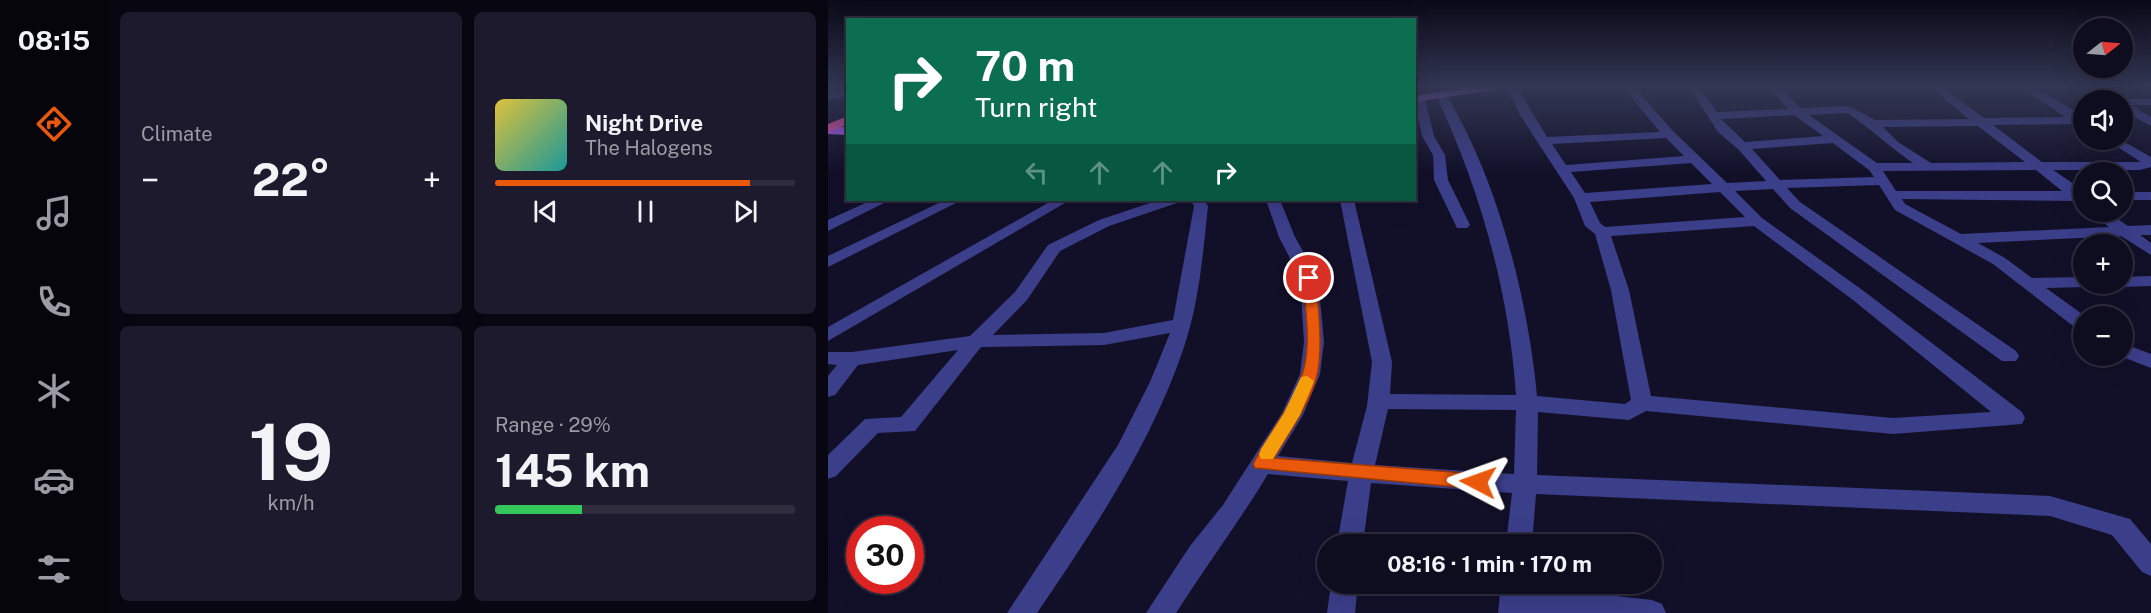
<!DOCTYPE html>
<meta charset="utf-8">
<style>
:root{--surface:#0e0c1f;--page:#1c1a2c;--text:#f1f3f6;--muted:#9b9ba4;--line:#2e2c3d;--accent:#ea580c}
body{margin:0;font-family:"Public Sans",sans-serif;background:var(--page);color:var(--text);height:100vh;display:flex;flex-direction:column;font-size:22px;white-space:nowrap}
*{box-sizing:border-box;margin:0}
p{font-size:20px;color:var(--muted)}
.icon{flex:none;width:33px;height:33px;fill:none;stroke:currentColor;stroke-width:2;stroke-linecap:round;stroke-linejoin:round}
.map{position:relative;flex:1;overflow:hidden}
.drawer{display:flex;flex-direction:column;gap:12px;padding:12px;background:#080711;width:720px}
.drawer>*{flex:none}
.top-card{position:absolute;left:18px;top:18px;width:570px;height:183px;border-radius:0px;box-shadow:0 6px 24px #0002,0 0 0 2px var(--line);background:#0b6e4f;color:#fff;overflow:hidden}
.needle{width:39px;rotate:73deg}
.controls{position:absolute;left:1245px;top:18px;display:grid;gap:12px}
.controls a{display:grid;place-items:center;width:60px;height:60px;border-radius:50%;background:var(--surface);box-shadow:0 6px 24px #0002,0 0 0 2px var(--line);font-size:30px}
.speed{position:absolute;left:18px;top:516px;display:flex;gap:12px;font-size:30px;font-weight:700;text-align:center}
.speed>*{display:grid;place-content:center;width:78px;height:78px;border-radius:50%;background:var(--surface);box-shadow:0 6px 24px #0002,0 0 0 2px var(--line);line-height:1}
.speed .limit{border:9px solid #d22;background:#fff;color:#111}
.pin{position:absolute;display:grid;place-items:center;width:51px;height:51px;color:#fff;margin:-26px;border:3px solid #fff;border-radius:50%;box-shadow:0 2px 6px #0007}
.me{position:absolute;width:66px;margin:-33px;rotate:274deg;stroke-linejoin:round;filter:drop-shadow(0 0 4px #0008)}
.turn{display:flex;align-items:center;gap:21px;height:126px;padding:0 30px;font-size:27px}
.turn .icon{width:78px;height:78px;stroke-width:2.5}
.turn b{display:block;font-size:42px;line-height:51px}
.lanes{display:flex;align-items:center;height:57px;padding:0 30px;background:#0003;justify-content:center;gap:30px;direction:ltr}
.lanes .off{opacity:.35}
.big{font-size:45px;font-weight:700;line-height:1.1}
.drawer .widget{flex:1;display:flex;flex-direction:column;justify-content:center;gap:9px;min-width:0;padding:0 21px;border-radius:9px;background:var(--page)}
.drawer .dial{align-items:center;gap:0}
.dial b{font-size:78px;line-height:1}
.song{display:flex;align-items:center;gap:18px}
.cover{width:72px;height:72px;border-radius:9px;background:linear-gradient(135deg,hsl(50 70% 55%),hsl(180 70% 35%))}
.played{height:6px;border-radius:3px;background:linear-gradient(90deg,var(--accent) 85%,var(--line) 85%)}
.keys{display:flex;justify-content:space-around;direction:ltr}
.heat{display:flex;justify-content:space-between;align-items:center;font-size:33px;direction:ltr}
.charge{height:9px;border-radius:4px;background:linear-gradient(90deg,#34c759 29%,var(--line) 0)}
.drawer .tiles{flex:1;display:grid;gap:12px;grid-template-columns:repeat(2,1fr)}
.trip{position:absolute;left:489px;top:534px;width:345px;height:60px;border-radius:30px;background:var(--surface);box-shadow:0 6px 24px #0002,0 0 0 2px var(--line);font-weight:700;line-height:60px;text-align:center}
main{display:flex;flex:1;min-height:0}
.tab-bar{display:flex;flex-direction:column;width:108px;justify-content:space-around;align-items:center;background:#06050c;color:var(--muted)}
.tab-bar .icon{width:42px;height:42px}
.tab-bar .selected{color:var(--accent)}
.tab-bar b{font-size:27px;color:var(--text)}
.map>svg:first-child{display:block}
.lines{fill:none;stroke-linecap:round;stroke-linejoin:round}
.minor{fill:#3b3e89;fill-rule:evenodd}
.major{fill:#b660ff;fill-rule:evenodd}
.highway{fill:#ff54b4;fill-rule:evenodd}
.route{fill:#ea580c;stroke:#983908;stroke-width:1.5}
.slow{fill:#f59e0b}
</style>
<main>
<nav class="tab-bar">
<b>08:15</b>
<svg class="icon selected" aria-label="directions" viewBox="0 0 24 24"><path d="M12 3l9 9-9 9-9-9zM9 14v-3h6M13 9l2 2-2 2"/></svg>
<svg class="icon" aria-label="music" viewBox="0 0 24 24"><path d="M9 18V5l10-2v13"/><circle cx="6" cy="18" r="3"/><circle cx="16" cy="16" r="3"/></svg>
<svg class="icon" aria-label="phone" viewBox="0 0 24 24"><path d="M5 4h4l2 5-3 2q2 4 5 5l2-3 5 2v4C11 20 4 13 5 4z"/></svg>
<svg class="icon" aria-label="climate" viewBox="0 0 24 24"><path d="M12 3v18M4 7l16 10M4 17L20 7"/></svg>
<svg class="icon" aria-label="car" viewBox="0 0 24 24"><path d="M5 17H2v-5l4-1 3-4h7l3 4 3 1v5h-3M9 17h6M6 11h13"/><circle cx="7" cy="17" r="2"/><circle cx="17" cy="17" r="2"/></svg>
<svg class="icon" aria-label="filters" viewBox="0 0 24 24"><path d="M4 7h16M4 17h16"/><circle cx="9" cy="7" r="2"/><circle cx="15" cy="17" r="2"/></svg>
</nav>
<section class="drawer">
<div class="tiles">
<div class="widget"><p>Climate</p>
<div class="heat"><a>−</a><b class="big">22°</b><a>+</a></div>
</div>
<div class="widget">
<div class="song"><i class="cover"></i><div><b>Night Drive</b><p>The Halogens</p></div></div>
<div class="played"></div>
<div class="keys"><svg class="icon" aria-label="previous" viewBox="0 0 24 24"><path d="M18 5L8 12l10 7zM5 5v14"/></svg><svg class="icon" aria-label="pause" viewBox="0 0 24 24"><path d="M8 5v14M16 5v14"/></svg><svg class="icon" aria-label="next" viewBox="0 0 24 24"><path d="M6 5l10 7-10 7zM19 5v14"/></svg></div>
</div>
<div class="widget dial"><b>19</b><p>km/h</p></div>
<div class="widget"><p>Range · 29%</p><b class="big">145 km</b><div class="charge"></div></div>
</div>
</section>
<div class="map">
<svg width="1323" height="613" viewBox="0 0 1323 613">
<rect width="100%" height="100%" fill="#121029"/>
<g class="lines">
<path class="minor" d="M679,87H689L719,137L832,132L795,87H806L844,130L899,183L938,181L911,150L890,132L861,87H871L889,112L960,109L941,87H952L972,108L1021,106L1047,120L1141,119L1102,87H1114L1156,118L1237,117L1192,87H1205L1256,116V124L1165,125L1214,162H1313L1279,140H1293L1323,157V167L1312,170H1225L1256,191V200L1251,201L1074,199L1077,204L1133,234L1281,227L1263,212H1279L1300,226L1323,225V235H1312L1323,243V255L1293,236L1150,243L1177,258L1204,278L1256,277V284H1264L1256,287L1218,288L1257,316L1256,331L1249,329L1165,264L1067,210L1051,185L959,188L972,202L1188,351L1191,356L1188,361H1174L962,208L945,189L907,191L934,218L1037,292L1194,412L1197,418L1194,424L1065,434L818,411L801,420L710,412L709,475L1222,496L1302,519L1323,544V576L1314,572L1284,535L1222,516L708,494L704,544H678L684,493L543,483L535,544H509L520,481L440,474C411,522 378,566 348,613H318L362,546L395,505L454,413L472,374L476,342L472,278L451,237L438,200H452L467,237L490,278L496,342L492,374L475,415L450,456L524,463L539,406L544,362L512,200H526L564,362L562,394L688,395C681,291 652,189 608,95L609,93H617C669,177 700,298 709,396L797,404L803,400L783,290L767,234L757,226L746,198L692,115ZM1019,113C1043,128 1061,147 1085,163H1049L981,115ZM966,115L995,136L917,142L893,119ZM1150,126L1197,162L1103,163L1070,142L1055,127ZM838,138L856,156L738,165L724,144ZM1005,143L1041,170L1046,177L952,180L924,149ZM863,163L884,184L757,193L743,172ZM1208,170L1234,191H1068L1055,171ZM892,192L917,217L777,227L772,223L762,202ZM926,226L1025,300L1163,412L1065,418L823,396L801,290L783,236ZM560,409L688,410L686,474L547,465Z
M1260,87H1273L1292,99H1323V105H1303L1323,117V126L1294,110V100H1280Z
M20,88V95L0,100V93Z
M591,96L597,99L606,136L617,155L620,180L642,225L639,228H629L606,180L605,155L594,136L586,97Z
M1294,192H1323V200H1294Z
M44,200H62L0,231V220Z
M117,200H134L0,267V256Z
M225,200H242L0,341V327Z
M331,200H351L349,203L281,226L232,251L199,300L165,335L276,333L345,320L366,206L362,200H376L380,206C375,254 371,304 355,350C323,444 265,531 209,613H179L290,445L322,382L342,333L276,345L153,347L87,431L50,433L8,476L0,479V455L37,419L73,417L130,350L30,365L7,395L0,397V376L9,365L0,364V352H24L142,336L187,292L220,245L271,220Z
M1323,276V286L1294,287L1286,284H1294V277Z
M1294,343L1323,354V368L1292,356H1294Z
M503,584H530L527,613H499Z
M673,584H700V591L734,590L824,600L834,604L838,613H670Z"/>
<path class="major" d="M643,87H670L665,90L586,102V96Z
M0,126L20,127V135L0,134Z"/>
<path class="highway" d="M20,116V124L0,132V124Z"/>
</g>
<linearGradient id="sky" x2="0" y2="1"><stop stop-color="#0a0917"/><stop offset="0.5" stop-color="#333754"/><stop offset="1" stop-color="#333754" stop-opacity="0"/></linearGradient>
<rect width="1323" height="173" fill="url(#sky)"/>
<path class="route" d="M481,275L488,278C490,309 495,340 490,371C485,399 461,433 446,458L650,474L656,476L659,482L656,487L650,489L427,468L425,464C441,434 463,407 474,375C484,345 477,309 475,278Z"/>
<path class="slow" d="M479,376L486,381L472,415L445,459H433L431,454L433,449L456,413L473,377Z"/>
</svg>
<div class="controls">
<a><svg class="needle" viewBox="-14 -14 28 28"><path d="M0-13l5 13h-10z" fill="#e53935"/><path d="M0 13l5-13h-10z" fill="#9b9ba4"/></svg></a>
<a><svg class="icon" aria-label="sound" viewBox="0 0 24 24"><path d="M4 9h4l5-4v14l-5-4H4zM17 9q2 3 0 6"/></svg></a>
<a><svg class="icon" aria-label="search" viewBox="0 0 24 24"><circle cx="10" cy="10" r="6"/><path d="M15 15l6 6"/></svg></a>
<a>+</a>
<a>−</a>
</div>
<div class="speed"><div class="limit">30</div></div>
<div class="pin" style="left:481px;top:278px;background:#d93025"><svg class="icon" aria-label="arrive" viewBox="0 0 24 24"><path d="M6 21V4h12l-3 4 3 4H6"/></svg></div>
<svg class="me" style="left:650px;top:482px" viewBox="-20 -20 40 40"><path d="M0-17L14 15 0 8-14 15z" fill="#ea580c" stroke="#fff" stroke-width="4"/></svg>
<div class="trip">08:16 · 1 min · 170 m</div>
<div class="top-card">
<div class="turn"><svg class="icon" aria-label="right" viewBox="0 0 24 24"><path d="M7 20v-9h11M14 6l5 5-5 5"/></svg><div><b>70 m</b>Turn right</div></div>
<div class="lanes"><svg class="icon off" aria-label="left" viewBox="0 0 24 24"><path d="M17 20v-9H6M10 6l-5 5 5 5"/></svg><svg class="icon off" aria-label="ahead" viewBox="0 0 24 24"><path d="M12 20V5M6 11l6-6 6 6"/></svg><svg class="icon off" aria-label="ahead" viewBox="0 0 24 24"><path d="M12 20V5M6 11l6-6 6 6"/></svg><svg class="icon" aria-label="right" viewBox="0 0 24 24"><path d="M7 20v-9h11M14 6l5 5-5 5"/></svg></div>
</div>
</div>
</main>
